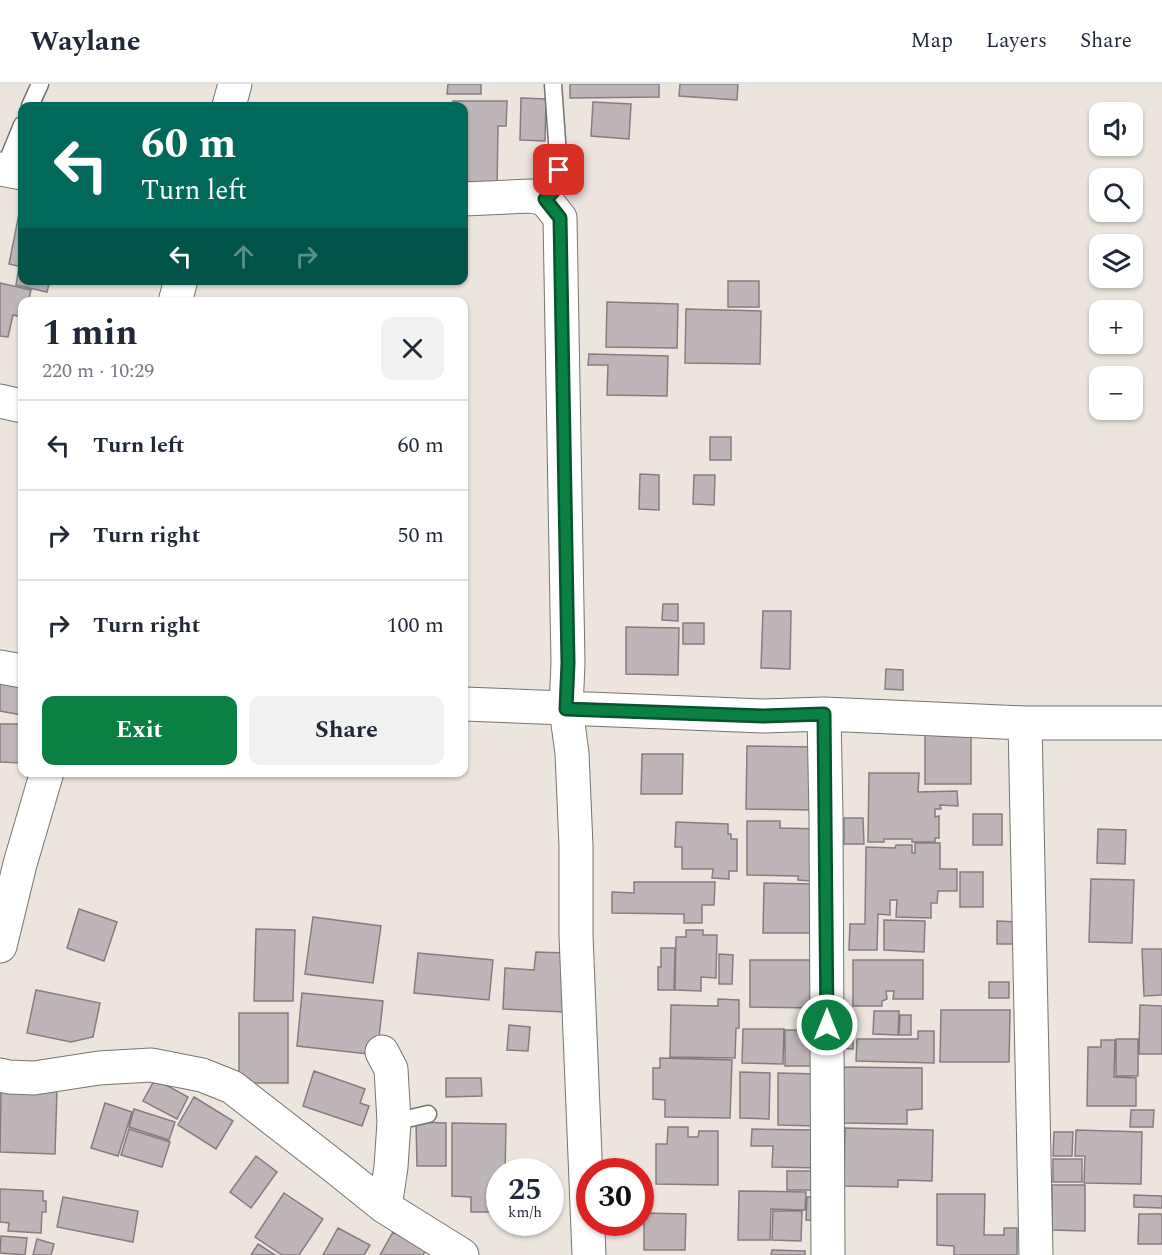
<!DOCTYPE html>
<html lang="en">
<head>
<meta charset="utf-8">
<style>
	:root { --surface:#fff; --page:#f2f2f3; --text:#1f2937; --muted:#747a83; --line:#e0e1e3; --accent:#0b8043 }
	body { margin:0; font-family:Spectral,serif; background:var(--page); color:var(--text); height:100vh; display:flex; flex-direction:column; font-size:22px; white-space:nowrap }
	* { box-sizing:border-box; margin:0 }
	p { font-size:20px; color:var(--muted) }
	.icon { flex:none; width:33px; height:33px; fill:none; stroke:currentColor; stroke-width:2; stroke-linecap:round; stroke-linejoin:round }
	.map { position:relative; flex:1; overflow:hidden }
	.drawer { position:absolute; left:18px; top:213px; width:450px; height:480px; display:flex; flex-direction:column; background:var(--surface); border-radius:12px; box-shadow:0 2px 4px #0004 }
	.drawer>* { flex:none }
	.guide { position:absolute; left:18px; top:18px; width:450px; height:183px; border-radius:12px; box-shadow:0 2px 4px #0004; background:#00695c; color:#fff; overflow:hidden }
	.buttons { position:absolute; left:1089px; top:18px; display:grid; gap:12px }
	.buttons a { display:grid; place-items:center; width:54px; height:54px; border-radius:12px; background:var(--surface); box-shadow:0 2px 4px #0004; font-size:30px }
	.speed { position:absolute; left:486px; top:1074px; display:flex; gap:12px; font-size:30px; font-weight:700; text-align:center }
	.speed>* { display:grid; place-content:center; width:78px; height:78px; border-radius:50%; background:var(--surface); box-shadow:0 2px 4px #0004; line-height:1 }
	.speed small { font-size:15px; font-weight:400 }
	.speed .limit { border:9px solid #d22; background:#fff; color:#111 }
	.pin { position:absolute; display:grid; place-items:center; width:51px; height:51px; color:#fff; margin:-26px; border-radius:12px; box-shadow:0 3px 9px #0006 }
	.me { position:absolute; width:66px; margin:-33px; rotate:0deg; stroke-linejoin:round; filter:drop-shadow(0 0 4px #0008) }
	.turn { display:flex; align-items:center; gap:21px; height:126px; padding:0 24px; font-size:27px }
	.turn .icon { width:78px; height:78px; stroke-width:2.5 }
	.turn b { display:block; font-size:42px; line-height:51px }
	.lanes { display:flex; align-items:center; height:57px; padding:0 24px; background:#0003; justify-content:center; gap:30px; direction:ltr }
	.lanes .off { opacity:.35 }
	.round { display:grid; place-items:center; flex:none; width:63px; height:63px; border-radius:12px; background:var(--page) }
	.summary { display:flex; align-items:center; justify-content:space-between; height:102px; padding:0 24px }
	h1 { font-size:36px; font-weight:700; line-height:45px }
	.primary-button { display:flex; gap:12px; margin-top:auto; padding:12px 24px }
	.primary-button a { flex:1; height:69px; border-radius:12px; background:var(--accent); color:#fff; font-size:24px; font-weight:700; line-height:69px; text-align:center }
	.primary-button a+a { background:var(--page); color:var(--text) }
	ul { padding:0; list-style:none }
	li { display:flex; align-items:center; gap:18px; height:90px; padding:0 24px; border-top:2px solid var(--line) }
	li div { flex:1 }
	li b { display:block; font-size:22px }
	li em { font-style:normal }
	header { display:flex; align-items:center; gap:36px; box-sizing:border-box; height:84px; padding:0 30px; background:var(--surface); border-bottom:2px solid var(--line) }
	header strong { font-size:28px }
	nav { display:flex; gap:33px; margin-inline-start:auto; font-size:21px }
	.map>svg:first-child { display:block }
	.building { fill:#beb5b8; stroke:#867d80; stroke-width:1.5 }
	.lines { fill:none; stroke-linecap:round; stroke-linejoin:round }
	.service-casing { stroke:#78736d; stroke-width:19 }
	.minor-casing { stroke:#78736d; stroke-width:35 }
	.service { stroke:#fff; stroke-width:16 }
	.minor { stroke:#fff; stroke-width:33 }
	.route-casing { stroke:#07532c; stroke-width:15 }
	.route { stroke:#0b8043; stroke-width:10 }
</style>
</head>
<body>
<header>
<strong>Waylane</strong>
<nav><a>Map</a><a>Layers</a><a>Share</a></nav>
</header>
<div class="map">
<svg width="1162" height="1171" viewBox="0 0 1162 1171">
	<rect width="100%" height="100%" fill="#ebe5de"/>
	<path class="building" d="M448,0h33v10h-34z
		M570,0h89v13l-89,1z
		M680,0h58l-1,16 -58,-4z
		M521,14l25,1 -1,42 -25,-1z
		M453,17h54l-1,25h-8l-1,63 -33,-1v-82h-11z
		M593,18l38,2 -2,35 -38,-3z
		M22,115v68l-13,-3z
		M19,183l3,1v12h28l-3,12 -31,-7z
		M728,197h31v26h-31z
		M0,199l31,7 -3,12h-6v15l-9,-2 -5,22 -8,-1z
		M607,218l71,2 -1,44 -71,-1z
		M686,225l75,2 -1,53 -75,-1z
		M589,270l79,2 -1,40 -60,-1 1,-30h-20z
		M710,353h21v23h-21z
		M640,390l19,1v35l-20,-1z
		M694,391h21l-1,30 -21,-1z
		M663,520h15v17l-16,-1z
		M763,527h28l-1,58 -29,-1z
		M683,539h21v21h-21z
		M626,543l53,1 -1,47 -52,-1z
		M886,585l17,1v20l-18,-1z
		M0,594l22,4v33l-22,-4z
		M0,640h22v39l-22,-1z
		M925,651l46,1v48h-46z
		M747,662l71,1 -1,63 -71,-1z
		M642,670h41l-1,40h-41z
		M869,689h50l-1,19 39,-1 1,15 -18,-1 1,4h-6v8l4,-1v22h-4v4h-23v-3h-28v3h-16z
		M973,730h29v31h-29z
		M844,734h19l1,26h-20z
		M747,737h33v7l42,1 -11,52 -13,-1v-4l-51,-1z
		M676,738l52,2v10h3v5h6v32h-8v8l-17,-1 1,-9h-31v-22h-7z
		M1098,745l28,1 -1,34 -28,-1z
		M915,759h25v26h17v22h-19l-1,12h-6v15l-35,-1 1,-17h-7v15l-12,-1 -1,36h-28l1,-26h15l1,-77 29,1 1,-3h16v8h3z
		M960,788h23v35h-23z
		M1091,795l43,1 -2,63 -43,-1z
		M634,798h81l-1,23h-12v18h-18v-9l-72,-1v-21l22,1z
		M764,799l51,1v49h-52z
		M79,825l38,13 -13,39 -37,-13z
		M313,833l68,9 -8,57 -68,-9z
		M884,836l41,1 -1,31 -40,-2z
		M997,837l22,1 -1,22h-21z
		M256,845l39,1 -2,71h-39z
		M686,846h17v5h14l-1,43 -15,-1v14l-26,-1 1,-53h10z
		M661,864h14l-1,42h-16v-23h3z
		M1142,865h20v46l-18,1z
		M536,868l31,1 -3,59 -61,-3 2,-41 29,2z
		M418,869l75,7 -4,40 -75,-7z
		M719,870l14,1 -1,29h-13z
		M750,876h67v48l-67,-1z
		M853,876h70v39h-30l1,-8h-8l1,8 -5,2v5h-29z
		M989,898h20v16h-20z
		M36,906l64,13 -7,34 -22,5 -44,-9z
		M302,909l81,8 -6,54 -80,-9z
		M718,915l21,1v28h-3l-1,30 -65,-1 1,-52 47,1z
		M1140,921l22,1v48h-23z
		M941,926h69l-1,52h-69z
		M874,927h25l-1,24 -25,-1z
		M239,929h49v70h-49z
		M900,931h11v20h-12z
		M509,941l21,2 -2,24 -21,-1z
		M743,945h41l-1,35 -41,-1z
		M785,946h26v36h-26z
		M831,946l22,1v18l-22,-1z
		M918,947h16v32l-78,-2 1,-22h61z
		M1116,955h22v37h-22z
		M1101,956h14l-1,37 22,1v28h-49l1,-59h13z
		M660,974l72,2 -2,58 -65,-1v-17l-12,-1v-31h7z
		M843,983l79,1v41l-15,1v14l-65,-1z
		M314,987l51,18 -5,14 9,3 -7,20 -59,-20z
		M740,988l30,1 -1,46 -29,-1z
		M778,989l40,1 1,52 -41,-1z
		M446,994h35l1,18 -36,1z
		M155,995l33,18 -11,22 -34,-18z
		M1,1004l56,1 -2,65 -55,-2z
		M194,1013l39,24 -17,28 -38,-24z
		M105,1019l27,9 -14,44 -27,-8z
		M134,1025l41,13 -6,18 -40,-13z
		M1131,1026h23l-1,17h-23z
		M416,1038l30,1v43h-29z
		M452,1039l54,1 -1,48h-5v40h-29v-15l-19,-1z
		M668,1043h20v10h10l1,-6h19v54l-62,-1v-40h11z
		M845,1044l88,2 -1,51 -34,-1v7l-54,-1z
		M129,1045l41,13 -8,25 -41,-12z
		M752,1045l60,1 6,38 -46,-1 1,-21h-22z
		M1076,1046l66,2 -1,52 -57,-1 1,-27h-10z
		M1054,1048h19l-1,24h-19z
		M256,1072l21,16 -26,36 -21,-16z
		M1053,1075h29v23h-29z
		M787,1087h28l1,19h-29z
		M1052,1101h33v46l-33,-1z
		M0,1105l43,2v10h3v11h-4l-1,21 -33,-2 1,-8 -9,-1z
		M739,1107l67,1 -1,18 -34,-1 -1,31h-32z
		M284,1109l39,26 -24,36h-17l-27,-18z
		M937,1110h48l-1,41h20v-7h13v27h-63v-9l-17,-1z
		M1134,1111l28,1v12l-28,-1z
		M63,1113l75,14 -5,31 -76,-15z
		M807,1113h14v24l-15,-1z
		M773,1127h29l-1,30 -29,-1z
		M644,1129l42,1 -1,36h-41z
		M1139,1130h23v30h-24z
		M338,1144l32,17 -6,10h-41z
		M393,1148l33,18 -3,5h-43z
		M1,1152l26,2 -2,17 -25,-2z
		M37,1155l17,5 -3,11h-18z
		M258,1160l17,11h-24z
		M772,1166l33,1v4h-34z"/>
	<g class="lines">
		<g class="service-casing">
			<path id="service" d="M30,22l10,-22
				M4,85l18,-44
				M545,115c12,-9 13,-14 14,-29l-6,-86
				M394,1038l34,-8"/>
		</g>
		<g class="minor-casing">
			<path id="minor" d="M229,22l6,-22
				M0,85l22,4
				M464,115l67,-3 14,3 15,19 8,445 -2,46 6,44 4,93v89l13,320
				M175,218l6,-22
				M0,317l22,5
				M0,583l22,4
				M464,620l299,12 61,-2 201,9h137
				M824,630l2,104 2,437
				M1025,639l11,532
				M0,862l20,-82 27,-92
				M382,968l9,17 3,53 -3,45 -6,40
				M0,991l9,2 25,1 65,-10 52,-3 51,10 30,12 103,80 50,40 77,48"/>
		</g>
		<use href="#service" class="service"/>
		<use href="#minor" class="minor"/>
	</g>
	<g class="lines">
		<g class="route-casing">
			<path id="route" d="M559,86c-1,15 -2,20 -14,29l15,19 8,445 -2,46 197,7 61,-2 3,311"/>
		</g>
		<use href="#route" class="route"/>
	</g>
</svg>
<div class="buttons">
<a><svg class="icon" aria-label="sound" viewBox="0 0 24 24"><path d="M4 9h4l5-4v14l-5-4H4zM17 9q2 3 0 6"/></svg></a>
<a><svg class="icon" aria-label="search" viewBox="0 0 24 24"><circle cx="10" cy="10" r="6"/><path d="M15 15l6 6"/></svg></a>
<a><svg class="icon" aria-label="layers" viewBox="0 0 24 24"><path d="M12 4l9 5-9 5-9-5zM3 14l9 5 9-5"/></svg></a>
<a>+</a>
<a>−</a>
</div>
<div class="speed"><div>25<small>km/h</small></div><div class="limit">30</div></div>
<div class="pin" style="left:559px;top:86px;background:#d93025"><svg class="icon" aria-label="arrive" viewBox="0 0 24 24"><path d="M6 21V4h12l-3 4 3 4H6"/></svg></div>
<svg class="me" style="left:827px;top:941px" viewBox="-20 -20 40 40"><circle r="17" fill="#0b8043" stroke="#fff" stroke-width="3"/><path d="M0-11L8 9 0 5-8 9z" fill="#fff"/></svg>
<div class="guide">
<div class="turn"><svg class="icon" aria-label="left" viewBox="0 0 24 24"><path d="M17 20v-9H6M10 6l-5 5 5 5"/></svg><div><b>60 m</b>Turn left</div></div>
<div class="lanes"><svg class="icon" aria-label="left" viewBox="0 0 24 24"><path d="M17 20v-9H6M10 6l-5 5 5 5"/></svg><svg class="icon off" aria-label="ahead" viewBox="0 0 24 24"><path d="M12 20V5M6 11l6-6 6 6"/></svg><svg class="icon off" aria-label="right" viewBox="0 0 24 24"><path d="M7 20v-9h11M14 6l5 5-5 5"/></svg></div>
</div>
<section class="drawer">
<div class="summary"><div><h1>1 min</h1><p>220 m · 10:29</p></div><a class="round"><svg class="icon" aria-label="close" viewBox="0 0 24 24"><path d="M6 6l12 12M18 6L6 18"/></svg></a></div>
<ul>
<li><svg class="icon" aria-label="left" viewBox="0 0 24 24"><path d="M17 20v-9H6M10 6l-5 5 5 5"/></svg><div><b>Turn left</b></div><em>60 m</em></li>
<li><svg class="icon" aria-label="right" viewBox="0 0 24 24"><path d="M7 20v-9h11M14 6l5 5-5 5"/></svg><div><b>Turn right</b></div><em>50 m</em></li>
<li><svg class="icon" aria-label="right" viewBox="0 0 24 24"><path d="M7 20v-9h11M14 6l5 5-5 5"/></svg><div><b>Turn right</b></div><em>100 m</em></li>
</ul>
<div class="primary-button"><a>Exit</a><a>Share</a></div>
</section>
</div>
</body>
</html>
